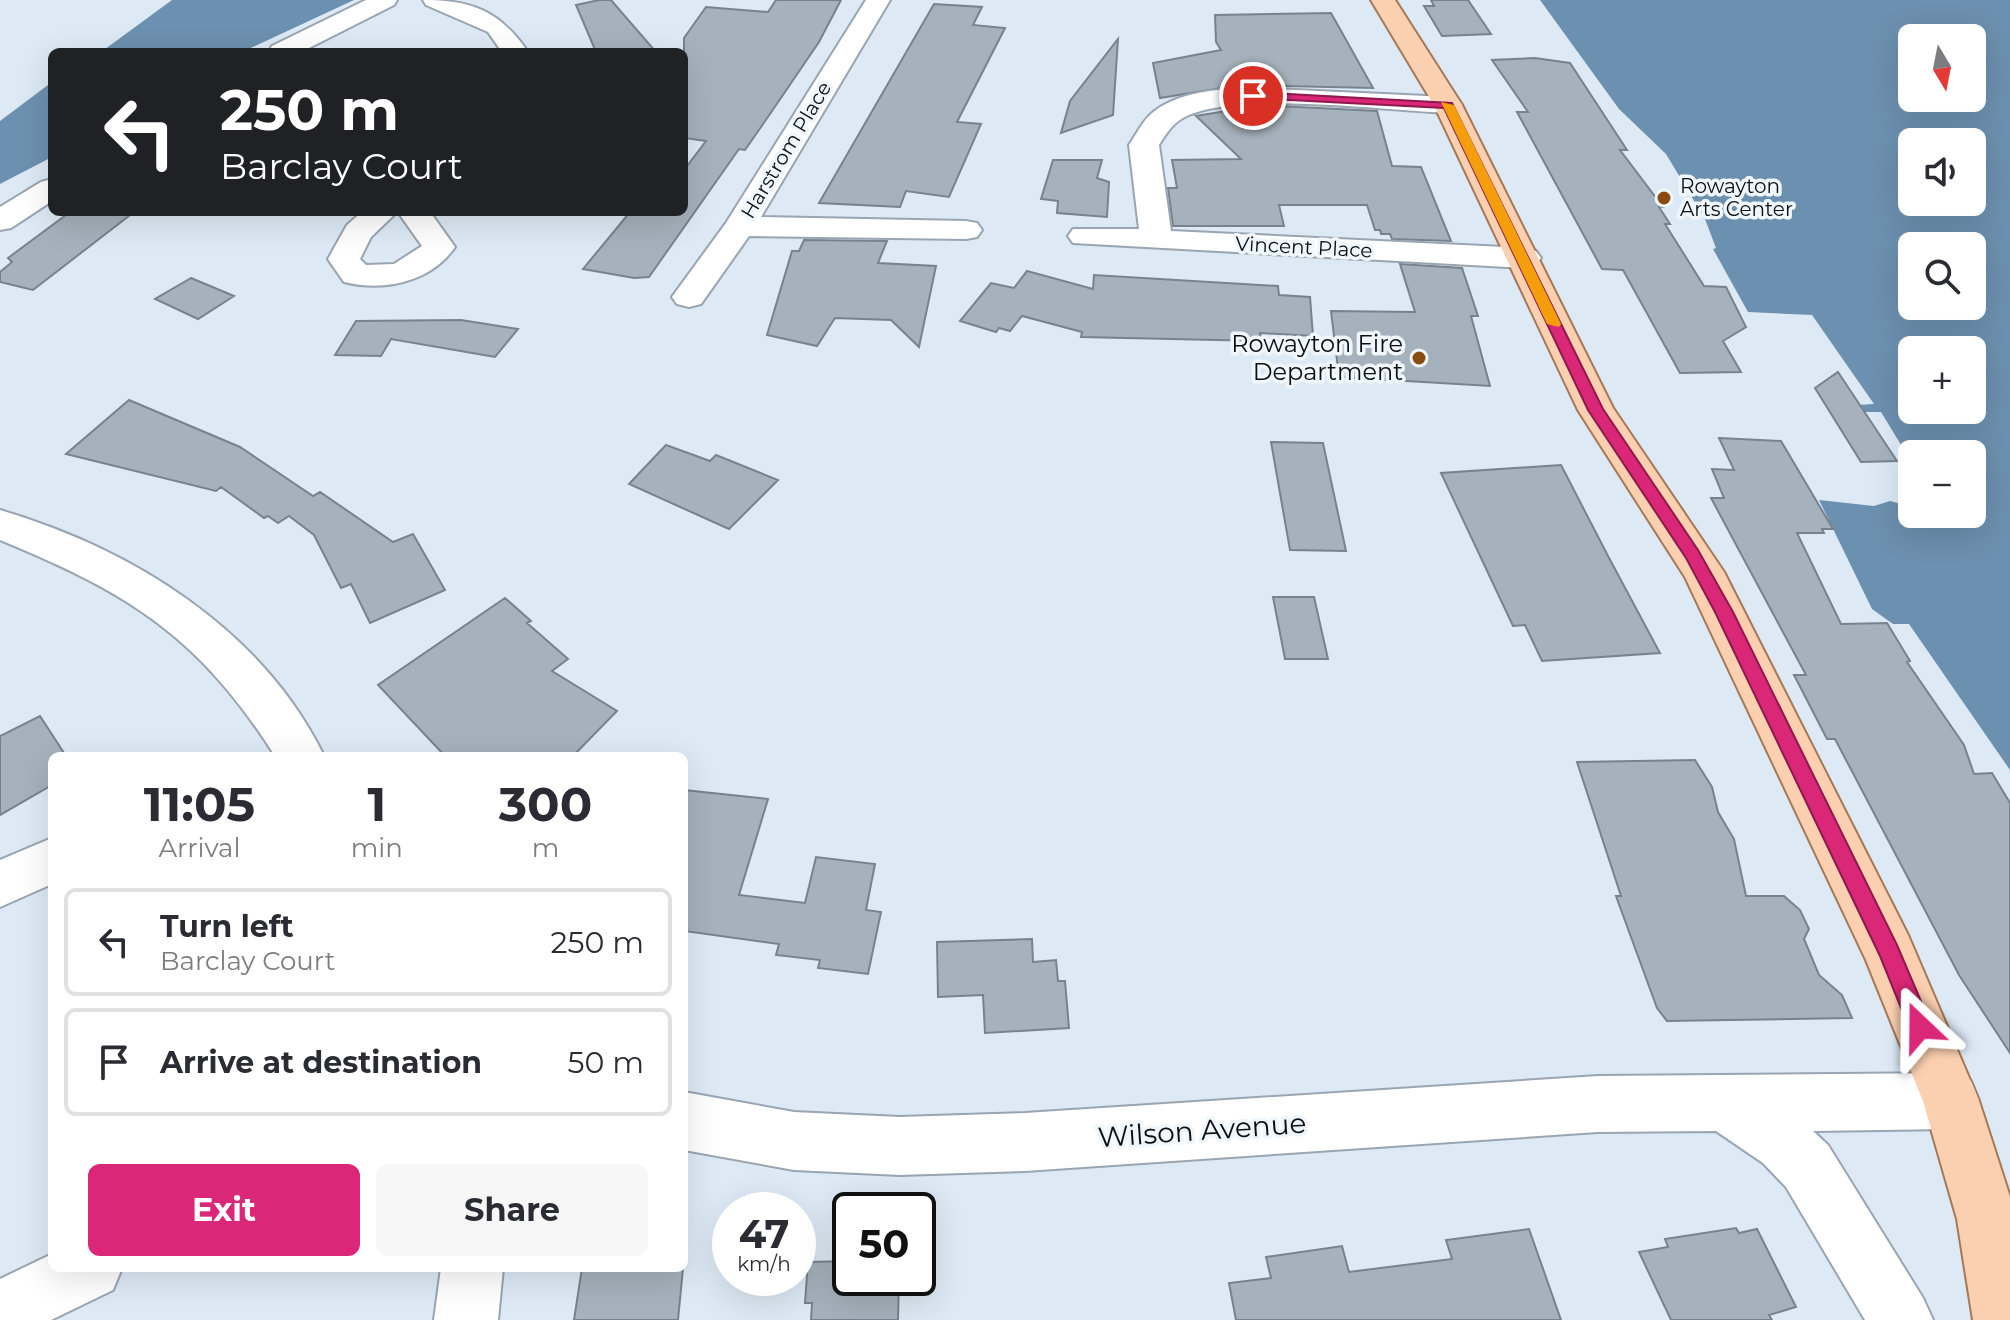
<!DOCTYPE html>
<html lang="en">
<head>
<meta charset="utf-8">
<style>
	:root { --surface:#fff; --page:#f7f7f7; --text:#2b2b33; --muted:#7c7c81; --line:#e1e1e2; --accent:#db2777 }
	body { margin:0; font-family:Montserrat,sans-serif; background:var(--page); color:var(--text); height:100vh; display:flex; flex-direction:column; font-size:30px; white-space:nowrap }
	* { box-sizing:border-box; margin:0 }
	p { font-size:26px; color:var(--muted) }
	.icon { flex:none; width:44px; height:44px; fill:none; stroke:currentColor; stroke-width:2; stroke-linecap:round; stroke-linejoin:round }
	.map { position:relative; flex:1; overflow:hidden }
	.side { position:absolute; left:48px; top:752px; width:640px; height:520px; display:flex; flex-direction:column; background:var(--surface); border-radius:12px; box-shadow:0 8px 32px #0002 }
	.side>* { flex:none }
	.guide { position:absolute; left:48px; top:48px; width:640px; height:168px; border-radius:12px; box-shadow:0 8px 32px #0002; background:#202124; color:#fff; overflow:hidden }
	.needle { width:52px; rotate:170deg }
	.tools { position:absolute; left:1898px; top:24px; display:grid; gap:16px }
	.tools a { display:grid; place-items:center; width:88px; height:88px; border-radius:12px; background:var(--surface); box-shadow:0 8px 32px #0002; font-size:40px }
	.speed { position:absolute; left:712px; top:1192px; display:flex; gap:16px; font-size:40px; font-weight:700; text-align:center }
	.speed>* { display:grid; place-content:center; width:104px; height:104px; border-radius:50%; background:var(--surface); box-shadow:0 8px 32px #0002; line-height:1 }
	.speed small { font-size:20px; font-weight:400 }
	.speed .limit { border:4px solid #111; border-radius:12px; background:#fff; color:#111 }
	.pin { position:absolute; display:grid; place-items:center; width:68px; height:68px; color:#fff; margin:-34px; border:4px solid #fff; border-radius:50%; box-shadow:0 2px 8px #0007 }
	.me { position:absolute; width:88px; margin:-44px; rotate:337deg; stroke-linejoin:round; filter:drop-shadow(0 0 6px #0008) }
	.turn { display:flex; align-items:center; gap:28px; height:168px; padding:0 40px; font-size:36px }
	.turn .icon { width:104px; height:104px; stroke-width:2.5 }
	.turn b { display:block; font-size:56px; line-height:68px }
	.eta { display:flex; justify-content:space-evenly; align-items:center; height:136px; text-align:center }
	.eta b { font-size:48px; font-weight:700; line-height:56px }
	.button { display:flex; gap:16px; margin-top:auto; padding:16px 40px }
	.button a { flex:1; height:92px; border-radius:12px; background:var(--accent); color:#fff; font-size:32px; font-weight:700; line-height:92px; text-align:center }
	.button a+a { background:var(--page); color:var(--text) }
	ul { padding:0; list-style:none }
	li { display:flex; align-items:center; gap:24px; height:108px; margin:0 16px 12px; padding:0 24px; border:4px solid var(--line); border-radius:12px }
	li div { flex:1 }
	li b { display:block; font-size:30px }
	li em { font-style:normal }
	.map>svg:first-child { display:block }
	.water { fill:#6c90af; fill-rule:evenodd }
	.building { fill:#a5b1bc; stroke:#77828c; stroke-width:2 }
	.lines { fill:none; stroke-linecap:round; stroke-linejoin:round }
	.minor-casing { stroke:#99a5b0; stroke-width:4 }
	.major-casing { stroke:#a57857; stroke-width:4 }
	.minor { fill:#fff; fill-rule:evenodd }
	.major { fill:#fbd0b0; fill-rule:evenodd }
	.route { fill:#db2777; stroke:#8e194d; stroke-width:2 }
	.slow { fill:#f59e0b }
	.poi-dot { fill:#8a4b11; stroke:#eff7fd; stroke-width:3 }
	.labels { text-anchor:middle; stroke-width:7; stroke-linejoin:round; paint-order:stroke }
	.far-street-label { font-size:20px; fill:#0b0f13; stroke:#eff7fd }
	.far-poi-label { font-size:20px; fill:#0b0f13; stroke:#eff7fd; text-anchor:start }
	.poi-label { font-size:24px; fill:#0b0f13; stroke:#eff7fd; text-anchor:end }
	.near-street-label { font-size:28px; fill:#0b0f13; stroke:#eff7fd }
</style>
</head>
<body>
<div class="map">
<svg width="2010" height="1320" viewBox="0 0 2010 1320">
	<rect width="100%" height="100%" fill="#ddeaf5"/>
	<path class="water" d="M172,0h182l-112,52h-141z
		M1540,0h470v770l-101,-146h-16l-21,-15 -53,-109 55,6 16,-5 22,6v7h60v-60h-60v9l-31,-51h-18l-6,-7 17,-1 -62,-89 -64,-3 -35,-63 3,-1 -11,-29 -39,-65 -47,-45zM1912,38h60v60h-60zM1912,142h60v60h-60zM1912,246h60v60h-60zM1912,350h60v60h-60z
		M52,82v75l-52,27v-63z"/>
	<path class="building" d="M599,0h12l45,52h-60l-20,-47z
		M776,0h65l-22,42 -49,72 -25,36 -6,-1 -90,128 -15,1 -51,-9 47,-57h54v-42l22,-29 -22,-3v-100l22,-31 62,5z
		M1431,0h37l23,34 -49,2 -18,-30h10z
		M934,4l48,3 -9,18 32,3 -48,94 24,2 -32,73 -43,-6 -6,16 -81,-4z
		M1331,13l42,75 -133,-3 -80,13 -7,-35 68,-13 -5,-8 -1,-27z
		M1118,39l-5,76 -52,18 9,-32z
		M1535,58l35,5 57,87h-7l43,57h-4l11,17h-5l39,62 22,1 20,40 -23,14 18,31 -61,1 -57,-103 -21,-1 -85,-157h11l-36,-52z
		M1278,106l99,5 15,55 29,1 30,74 -59,-2 -2,-5h-9l-1,-4h-5l-8,-25h-88l5,21h-111l-5,-38h9l-5,-28 69,-1 -45,-43 48,-8z
		M1053,160h49l-5,18 12,4 -2,35 -50,-4 1,-12 -17,-2z
		M70,212h64l-101,78 -33,-8v-10l12,-10 -4,-4z
		M804,240l83,1 -9,22 58,3 -17,81 -28,-27 -56,-2 -18,28 -50,-11 25,-84h7z
		M1400,264l62,4 16,48h-7l19,70 -151,-9 -8,-66 84,1z
		M1027,271l66,18 1,-14 184,11 1,9 31,2 3,39 -53,-3 1,8 -180,-4 1,-5 -60,-16 -12,15 -11,-3 -3,4 -36,-11 31,-38 23,5z
		M191,278l43,18 -36,23 -43,-20z
		M461,320l57,9 -23,28 -104,-18 -10,17 -46,-1 21,-34z
		M1838,372l59,89 -36,1 -46,-74z
		M129,400l111,47 73,49 7,-4 73,50 20,-8 32,56 -75,33 -19,-39 -10,4 -27,-53 -25,-19 -11,7 -10,-7 -4,2 -43,-31 -5,4 -150,-37z
		M1719,438l62,3 52,88h-11l2,4h-27l44,91 46,-1 23,38 -3,1 57,83 10,29 18,-1 18,30v250l-51,-78 -124,-236h-8l-33,-64h12l-95,-177h13l-12,-29 22,1z
		M1271,442l52,1 23,108 -56,-1z
		M666,445l44,16 6,-6 62,25 -49,49 -100,-45z
		M1561,465l47,91 52,97 -118,8 -17,-36 -12,1 -72,-153z
		M1273,597h41l14,62h-43z
		M505,598l26,23 -4,2 41,36 -16,12 65,40 -44,45h-128l-67,-71z
		M40,716l26,40h-14v29l-52,30v-79z
		M1695,760l17,27 6,25 16,27 12,57h38l16,14 9,19 -5,10 15,36 23,20 10,23 -185,3 -10,-13 -41,-112h5l-44,-134z
		M684,790l84,9 -29,96 66,8 11,-46 59,7 -9,46 15,2 -13,62 -50,-6 2,-8 -44,-5 3,-11 -95,-13z
		M1032,939l1,23 23,-2 2,21h7l4,47 -84,5 -2,-38 -45,2 -1,-55z
		M1736,1228l3,5 18,-4 39,78 -27,8 3,5h-101l-32,-68 29,-5 -3,-8z
		M1529,1229l32,91h-325l-7,-37 42,-5 -5,-21 76,-11 7,26 103,-13 -6,-19z
		M850,1261v17h49l-1,42h-87l1,-17h-7l3,-41z
		M582,1268h101l-5,52h-104z"/>
	<g class="lines">
		<g class="minor-casing">
			<path id="minor" d="M366,0h31l-3,5 -93,47h-33l4,-6z
				M423,0c49,0 77,11 105,52h-26l-14,-20 -62,-27z
				M866,0h24l-129,217 205,4 11,2 5,7 -5,7 -11,2 -217,-3 -48,68 -12,3 -12,-3 -5,-7 54,-74z
				M1253,88l195,9 10,2 4,6 -4,6 -10,2c-65,-3 -204,-21 -259,2 -15,6 -22,17 -30,30l12,86 354,17 11,3 5,7 -5,7 -11,3 -452,-25 -5,-7 5,-7h66l-10,-84c7,-10 13,-23 22,-31 26,-23 69,-25 102,-26z
				M52,179v22l-41,27 -11,2v-23l41,-25z
				M362,212h35l-26,25 -11,22 6,6 28,-1 28,-18 -24,-34h32l25,35c-24,35 -71,45 -111,35l-16,-23 19,-34z
				M0,510c132,39 262,119 324,246h-49c-76,-120 -146,-163 -275,-216z
				M52,838v46l-52,23v-47z
				M1951,1073l20,8 8,20 -8,20 -20,8 -138,2 15,14 95,153 10,22h-68l-79,-133 -23,-24 -47,-32 -118,1 -573,39 -125,4 -106,-5 -110,-20v-58l110,20 106,5 125,-4 573,-37z
				M52,1254v14h70l-9,22 -62,30h-51v-41z
				M441,1268h62l-5,52h-64z"/>
		</g>
		<g class="major-casing">
			<path id="major" d="M1371,0h24l67,105 151,303 111,164 184,363 71,166 31,96v123h-37l-16,-101 -34,-118 -57,-141 -181,-383 -107,-167 -144,-305z"/>
		</g>
		<use href="#minor" class="minor"/>
		<use href="#major" class="major"/>
	</g>
	<path class="route" d="M1253,92l199,11 151,306 95,141 35,62 164,333 35,82 -4,8 -8,3 -8,-3 -32,-79 -165,-344 -29,-54 -98,-148 -144,-302 -195,-10z"/>
	<path class="slow" d="M1441,102l13,3 107,219 -2,3 -12,-3z"/>
	<g class="poi-dot">
		<circle cx="1664" cy="198" r="8"/>
		<circle cx="1419" cy="358" r="8"/>
	</g>
	<g class="labels">
		<g class="far-street-label">
			<text transform="translate(786 150) rotate(-59)" y="7">Harstrom Place</text>
			<text transform="translate(1304 247) rotate(3)" y="7">Vincent Place</text>
		</g>
		<g class="far-poi-label">
			<text x="1680" y="193">Rowayton<tspan x="1680" dy="23">Arts Center</tspan></text>
		</g>
		<g class="poi-label">
			<text x="1403" y="352">Rowayton Fire<tspan x="1403" dy="28">Department</tspan></text>
		</g>
		<g class="near-street-label">
			<text transform="translate(1202 1130) rotate(-4)" y="10">Wilson Avenue</text>
		</g>
	</g>
</svg>
<div class="tools">
<a><svg class="needle" viewBox="-14 -14 28 28"><path d="M0-13l5 13h-10z" fill="#e53935"/><path d="M0 13l5-13h-10z" fill="#7c7c81"/></svg></a>
<a><svg class="icon" aria-label="sound" viewBox="0 0 24 24"><path d="M4 9h4l5-4v14l-5-4H4zM17 9q2 3 0 6"/></svg></a>
<a><svg class="icon" aria-label="search" viewBox="0 0 24 24"><circle cx="10" cy="10" r="6"/><path d="M15 15l6 6"/></svg></a>
<a>+</a>
<a>−</a>
</div>
<div class="speed"><div>47<small>km/h</small></div><div class="limit">50</div></div>
<div class="pin" style="left:1253px;top:96px;background:#d93025"><svg class="icon" aria-label="arrive" viewBox="0 0 24 24"><path d="M6 21V4h12l-3 4 3 4H6"/></svg></div>
<svg class="me" style="left:1920px;top:1027px" viewBox="-20 -20 40 40"><path d="M0-17L14 15 0 8-14 15z" fill="#db2777" stroke="#fff" stroke-width="4"/></svg>
<div class="guide">
<div class="turn"><svg class="icon" aria-label="left" viewBox="0 0 24 24"><path d="M17 20v-9H6M10 6l-5 5 5 5"/></svg><div><b>250 m</b>Barclay Court</div></div>
</div>
<section class="side">
<div class="eta">
<div><b>11:05</b><p>Arrival</p></div>
<div><b>1</b><p>min</p></div>
<div><b>300</b><p>m</p></div>
</div>
<ul>
<li><svg class="icon" aria-label="left" viewBox="0 0 24 24"><path d="M17 20v-9H6M10 6l-5 5 5 5"/></svg><div><b>Turn left</b><p>Barclay Court</p></div><em>250 m</em></li>
<li><svg class="icon" aria-label="arrive" viewBox="0 0 24 24"><path d="M6 21V4h12l-3 4 3 4H6"/></svg><div><b>Arrive at destination</b></div><em>50 m</em></li>
</ul>
<div class="button"><a>Exit</a><a>Share</a></div>
</section>
</div>
</body>
</html>
